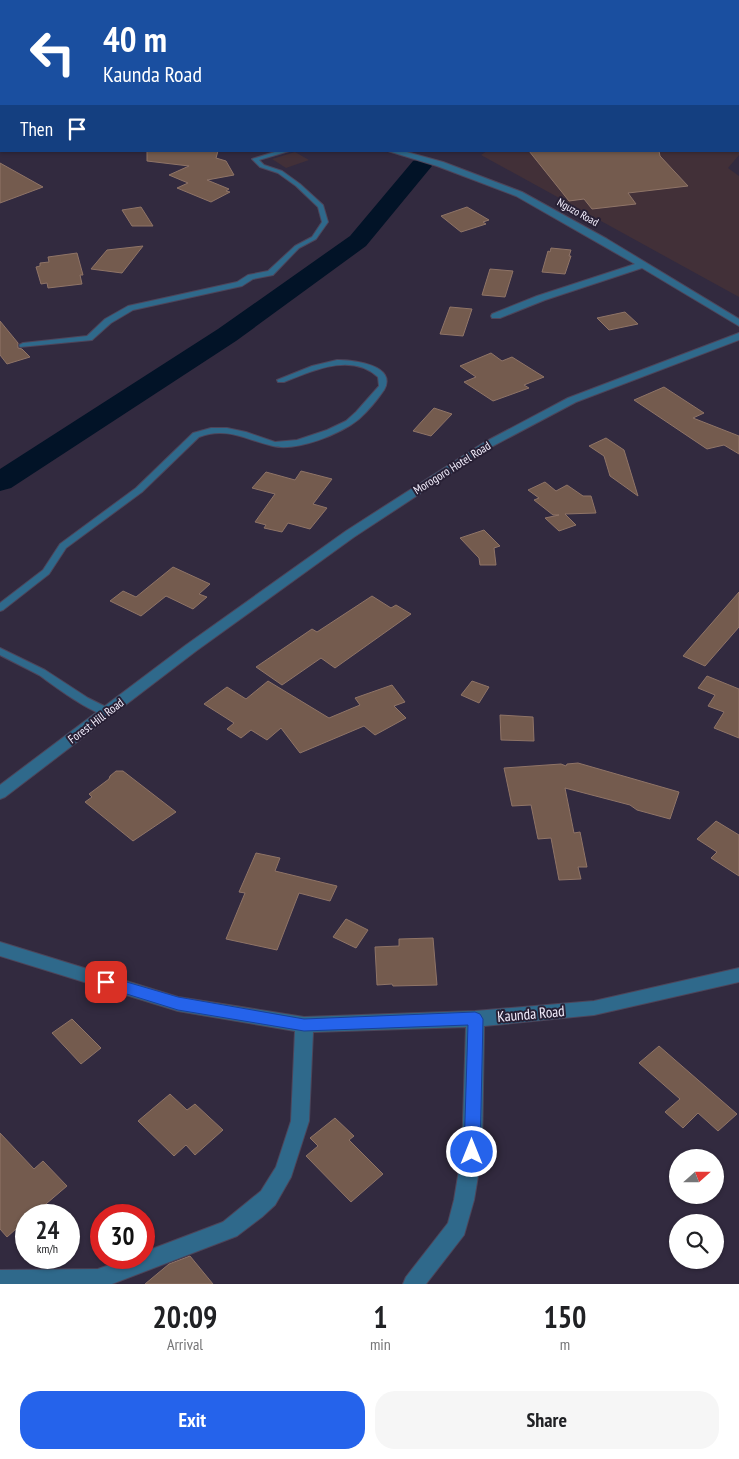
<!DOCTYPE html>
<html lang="en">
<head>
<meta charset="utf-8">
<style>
	:root { --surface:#fff; --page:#f6f6f6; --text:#202124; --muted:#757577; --accent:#2563eb }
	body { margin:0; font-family:"PT Sans Narrow",sans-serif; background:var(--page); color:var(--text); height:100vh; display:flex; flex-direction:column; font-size:19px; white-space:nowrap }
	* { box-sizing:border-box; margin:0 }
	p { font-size:16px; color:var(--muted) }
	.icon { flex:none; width:28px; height:28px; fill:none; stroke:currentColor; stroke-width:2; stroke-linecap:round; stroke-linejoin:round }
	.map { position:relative; height:1284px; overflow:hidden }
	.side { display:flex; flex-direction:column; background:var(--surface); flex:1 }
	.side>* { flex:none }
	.hud { position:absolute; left:0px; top:0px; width:740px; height:152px; box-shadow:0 1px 4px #0004; background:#1a4fa0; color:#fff; overflow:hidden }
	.needle { width:32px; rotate:69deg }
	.controls { position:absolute; left:669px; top:1149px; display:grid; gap:10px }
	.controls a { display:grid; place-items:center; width:55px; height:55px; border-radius:50%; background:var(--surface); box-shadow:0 1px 4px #0004; font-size:25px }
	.speed { position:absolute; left:15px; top:1204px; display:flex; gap:10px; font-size:25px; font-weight:700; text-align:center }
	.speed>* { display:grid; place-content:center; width:65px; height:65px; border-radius:50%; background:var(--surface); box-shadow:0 1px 4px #0004; line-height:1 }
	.speed small { font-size:12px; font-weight:400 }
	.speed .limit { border:8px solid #d22; background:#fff; color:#111 }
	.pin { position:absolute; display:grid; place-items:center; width:42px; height:42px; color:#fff; margin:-21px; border-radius:10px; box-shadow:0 2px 8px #0006 }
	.me { position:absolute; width:55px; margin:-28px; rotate:0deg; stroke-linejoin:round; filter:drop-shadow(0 0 4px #0008) }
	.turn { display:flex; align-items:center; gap:18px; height:105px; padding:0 20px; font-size:22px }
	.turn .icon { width:65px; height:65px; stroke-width:2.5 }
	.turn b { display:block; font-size:35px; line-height:42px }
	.then { display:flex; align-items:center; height:48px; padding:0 20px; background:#0003; gap:10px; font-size:19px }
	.eta { display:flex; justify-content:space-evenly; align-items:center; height:85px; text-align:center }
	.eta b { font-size:30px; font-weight:700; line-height:35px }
	.button { display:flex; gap:10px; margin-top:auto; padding:10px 20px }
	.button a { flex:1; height:58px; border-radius:20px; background:var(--accent); color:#fff; font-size:20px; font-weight:700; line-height:58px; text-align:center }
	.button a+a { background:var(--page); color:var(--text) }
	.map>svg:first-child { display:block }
	.education { fill:#423038 }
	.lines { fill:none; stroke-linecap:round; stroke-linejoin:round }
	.river { fill:#021327; fill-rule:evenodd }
	.building { fill:#745b4e; stroke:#8f7467 }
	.service-casing { stroke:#4d455a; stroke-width:2 }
	.minor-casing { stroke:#4d455a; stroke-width:2 }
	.tertiary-casing { stroke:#4d455a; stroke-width:2 }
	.service { fill:#2f698b; fill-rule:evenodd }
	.minor { fill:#2f698b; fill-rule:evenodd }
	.tertiary { fill:#2f698b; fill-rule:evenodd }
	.route { fill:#2563eb; stroke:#184099 }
	.labels { text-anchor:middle; stroke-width:4; stroke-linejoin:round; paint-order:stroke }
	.far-street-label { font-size:11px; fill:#f3eefd; stroke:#282035 }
	.street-label { font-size:12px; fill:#f3eefd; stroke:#282035 }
	.near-street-label { font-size:15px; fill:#f3eefd; stroke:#282035 }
</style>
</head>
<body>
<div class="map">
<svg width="739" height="1284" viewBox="0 0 739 1284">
	<rect width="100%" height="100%" fill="#322a3f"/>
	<path class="education" d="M739,75v80l-11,13 11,8v121l-258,-142 6,-4h252z
		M295,152l14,8 -23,8 -14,-9z"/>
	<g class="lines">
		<path class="river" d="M421,159l8,2 3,5 -66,80 -130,95 -225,147 -11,3v-22l218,-140 132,-93 63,-75z"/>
	</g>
	<path class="building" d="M147,151h71l-2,7 10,3 8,14 -27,5 22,9 -3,2 4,1 -19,10 -34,-14 11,-5 -19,-8 20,-9 -42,-5z
		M529,151h130l1,5 28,30 -60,7 8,11 -44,5 -8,-10 -15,2z
		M0,163l43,24 -43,16z
		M141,207l12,19h-21l-10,-16z
		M467,207l22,13 -6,2 3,2 -25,8 -20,-16z
		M143,246l-21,27 -31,-4 16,-19z
		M551,248l20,2 -2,6h2l-6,18 -23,-2 6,-21 2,1z
		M77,253l6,22h-3l2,9 -34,4 -1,-5 -6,1 -5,-17 4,-1v-3l9,-1 -1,-5z
		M490,269l23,2 -8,26 -23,-2z
		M450,307l22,2 -9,27 -23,-2z
		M625,312l13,12 -29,6 -12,-12z
		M0,321l18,22v5l4,1 8,8 -23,7 -7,-9z
		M491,353l11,8 10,-4 32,20 -20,8 5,3 -36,13 -29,-19 12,-5 -16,-11z
		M664,387l40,26 -11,5 46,18v18l-15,-9 -17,4 -73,-49z
		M434,408l18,6 -21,22 -18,-5z
		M606,438l18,12 14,46 -28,-20 -6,-20 -15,-10z
		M301,471l31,8 -19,25 14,4 -17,21 -22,-6 -6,9 -18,-4 2,-3 -11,-3 20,-28 -23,-6 14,-16 29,8z
		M545,482l11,9 11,-6 16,11h8l5,17 -31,1 11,11 -17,6 -14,-13 14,-3h-6l-19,-15 5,-2 -11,-8z
		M484,530l16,16 -6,2 2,17h-16l-1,-7 -19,-20z
		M173,567l37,17 -11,10 8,3 -14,12 -27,-13 -25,20 -31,-15 13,-10 13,6z
		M739,592v35l-34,39 -22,-10z
		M372,596l19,12 5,-3 15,9 -76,54 -14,-10 -39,27 -26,-18 56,-38 5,3z
		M707,676l32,13v49l-25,-10 10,-16 -16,-6 7,-11 -17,-7z
		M268,681l61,37 31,-13 -5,-7 37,-13 13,17 -11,4 12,12 -31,17 -11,-9 -64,27 -19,-25 -14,12 -16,-10 -10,8 -14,-9 7,-6 -30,-19 23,-17 19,12z
		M472,681l17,6 -10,16 -18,-8z
		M500,715l33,2 1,24 -33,-1z
		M578,763l101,29 -9,27 -33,-9 -7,-5 -65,-17 9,45 6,-1 7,35h-9l3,12 -22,1 -8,-42 -13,1 -7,-34 -19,1 -8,-38 57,-4 5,2 1,-2z
		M116,771h7l53,41 -43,29 -48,-39 7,-5 -3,-3 20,-15 1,-3z
		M716,821l23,14v41l-28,-18 6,-6 -20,-13z
		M256,853l24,5 -5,13 62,15 -7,15 -31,-8 -22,57 -51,-11 19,-46 -6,-1z
		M346,919l22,11 -12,18 -23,-11z
		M433,938l4,47 -44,1 -1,-2 -15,1 -2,-38 24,-1v-7z
		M72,1019l29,29 -20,16 -29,-31z
		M659,1046l78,68 -19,17 -20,-18 -15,15 -18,-16 15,-13 -41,-36z
		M170,1094l17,16 8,-6 28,26 -28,25 -9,-10 -12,11 -36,-35z
		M335,1118l19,18 -5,4 34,34 -32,28 -45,-46 12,-10 -8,-8z
		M0,1133l34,36 9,-8 24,25 -34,29h-7v5l-19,17 -7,-8z
		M190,1256l23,28h-68l24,-20z"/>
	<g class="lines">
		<g class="service-casing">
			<path id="service" d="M211,0h6l1,1h-6z
				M278,151h11l-30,9 5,5 18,6 18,13 23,21 5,17 -12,17 -17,9 -26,27 -20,4 -11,7 -109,24 -22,13 -19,17 -72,7 -1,-2 4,-2 64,-7 18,-17 23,-13 109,-24 11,-7 20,-4 27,-25 17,-9 10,-15 -4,-15 -22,-21 -18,-13 -18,-6 -8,-8z
				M337,360c16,0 61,5 47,30 -6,9 -17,22 -25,29 -18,15 -63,33 -86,27 -26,-6 -47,-20 -74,-9l-57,55 -76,56 -17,26 -46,36 -3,1v-8l43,-33 17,-26 76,-56 57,-55 18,-5h16l19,4 29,10 22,-2 30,-10 19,-9 10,-9 23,-26 -1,-9c-27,-25 -66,-6 -94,5h-6l-1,-2 35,-14z
				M0,648l45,22 43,28 22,11 1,3 -1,3c-14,3 -58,-31 -71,-40 -13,-7 -26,-13 -39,-20z"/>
		</g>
		<g class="minor-casing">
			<path id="minor" d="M0,119l1,1v5h-1z
				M388,151h15l40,11 79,30 85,47 132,80v7l-97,-58 -97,32 -45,18h-8l-1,-2 1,-2 45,-18 98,-32 -119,-68 -79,-30z
				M0,942l178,55 126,20 171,-6 119,-10 145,-33v14l-145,33 -110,11 -2,126 -8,48 -10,35 -38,49h-23l3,-7 42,-54 6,-23 8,-48 4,-125 -153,5 -4,89 -18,56 -16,28 -13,12 -25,19 -125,48h-112v-14l98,-1 32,-11h14v-6l79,-30 38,-31 15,-24 15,-46 4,-90 -117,-20 -178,-55z"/>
		</g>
		<g class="tertiary-casing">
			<path id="tertiary" d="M739,333v7l-163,62 -85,45 -137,90 -158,114 -191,146 -5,2v-14l186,-140 160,-114 137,-88 85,-45z"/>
		</g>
		<use href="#service" class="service"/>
		<use href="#minor" class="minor"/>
		<use href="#tertiary" class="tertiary"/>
	</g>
	<path class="route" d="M106,976l72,21 126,22 171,-7 5,2 3,5 -3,133 -3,6 -5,2 -6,-2 -2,-6 4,-127 -164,6 -126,-21 -77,-24 -2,-4 2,-4z"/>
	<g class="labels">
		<g class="far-street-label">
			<text transform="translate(578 212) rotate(29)" y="4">Nguzo Road</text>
		</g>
		<g class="street-label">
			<text transform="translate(452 468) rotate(-32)" y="4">Morogoro Hotel Road</text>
			<text transform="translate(96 721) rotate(-37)" y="4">Forest Hill Road</text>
		</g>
		<g class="near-street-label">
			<text transform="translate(531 1014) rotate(-5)" y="5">Kaunda Road</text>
		</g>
	</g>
</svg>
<div class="controls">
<a><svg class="needle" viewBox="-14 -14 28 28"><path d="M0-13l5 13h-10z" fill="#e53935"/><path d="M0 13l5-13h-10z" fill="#757577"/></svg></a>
<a><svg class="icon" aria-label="search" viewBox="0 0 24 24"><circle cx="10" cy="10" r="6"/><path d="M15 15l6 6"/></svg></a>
</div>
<div class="speed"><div>24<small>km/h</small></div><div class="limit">30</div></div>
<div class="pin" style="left:106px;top:982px;background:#d93025"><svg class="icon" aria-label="arrive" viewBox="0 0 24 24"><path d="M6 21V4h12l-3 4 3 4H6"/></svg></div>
<svg class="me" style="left:472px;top:1152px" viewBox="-20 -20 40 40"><circle r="17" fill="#2563eb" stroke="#fff" stroke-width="3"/><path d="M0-11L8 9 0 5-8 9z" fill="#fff"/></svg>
<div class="hud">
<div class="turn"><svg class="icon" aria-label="left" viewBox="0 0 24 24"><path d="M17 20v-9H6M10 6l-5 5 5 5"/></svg><div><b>40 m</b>Kaunda Road</div></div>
<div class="then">Then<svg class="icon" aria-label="arrive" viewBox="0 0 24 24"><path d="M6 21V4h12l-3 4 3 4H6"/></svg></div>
</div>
</div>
<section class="side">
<div class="eta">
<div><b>20:09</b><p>Arrival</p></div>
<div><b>1</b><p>min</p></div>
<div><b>150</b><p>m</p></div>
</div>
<div class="button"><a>Exit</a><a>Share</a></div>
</section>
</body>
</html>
